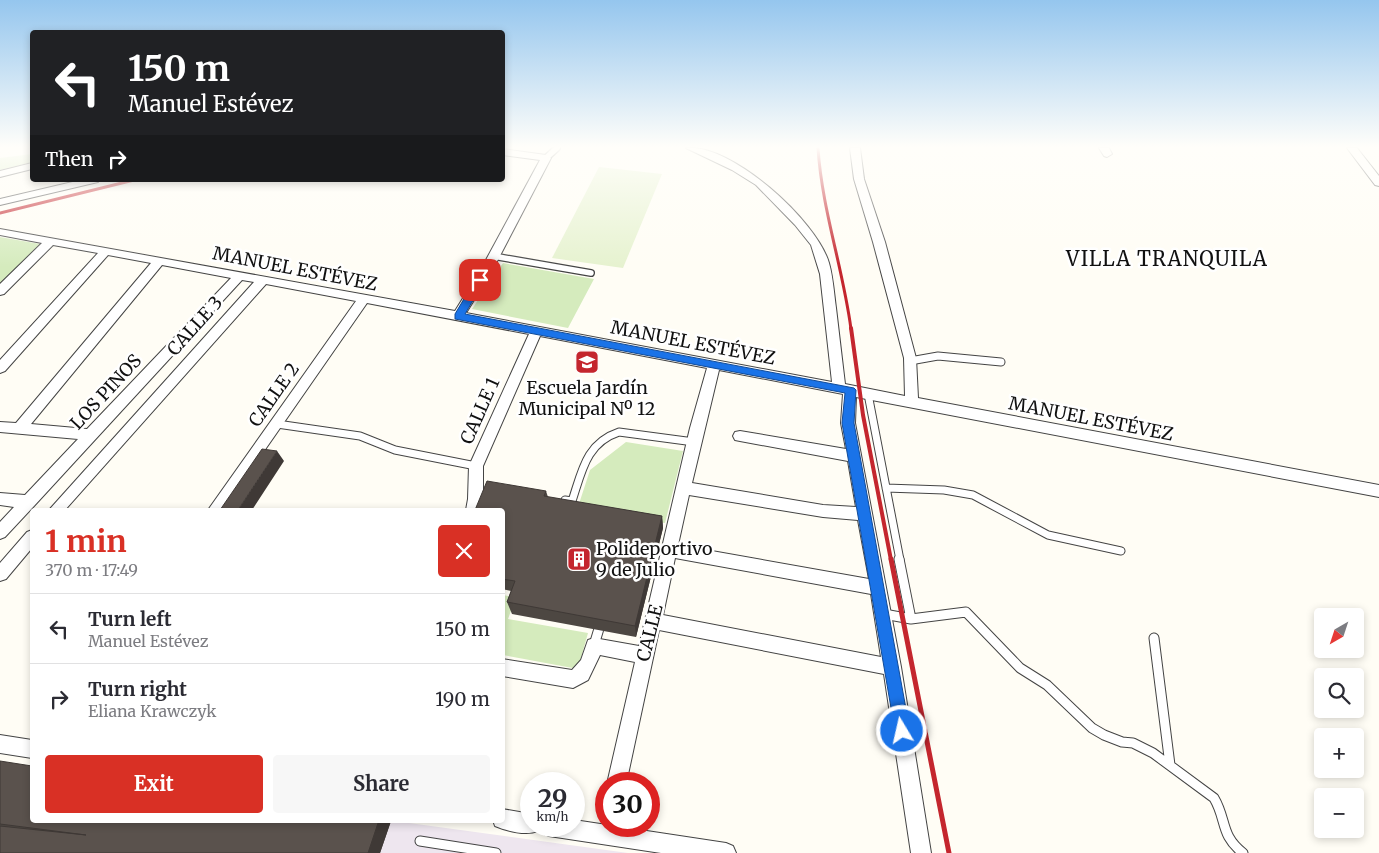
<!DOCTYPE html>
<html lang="en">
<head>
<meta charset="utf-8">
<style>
	:root { --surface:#fff; --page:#f7f7f7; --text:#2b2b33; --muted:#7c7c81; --line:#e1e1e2; --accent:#d93025 }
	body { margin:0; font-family:Merriweather,serif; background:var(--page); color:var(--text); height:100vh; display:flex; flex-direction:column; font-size:19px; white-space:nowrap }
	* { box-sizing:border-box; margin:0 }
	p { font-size:16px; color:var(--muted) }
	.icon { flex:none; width:28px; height:28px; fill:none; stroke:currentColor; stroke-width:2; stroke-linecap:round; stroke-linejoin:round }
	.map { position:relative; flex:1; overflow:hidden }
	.panel { position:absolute; left:30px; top:508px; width:475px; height:315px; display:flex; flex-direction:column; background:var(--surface); border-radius:5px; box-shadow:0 2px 8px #0003 }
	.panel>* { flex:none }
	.hud { position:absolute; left:30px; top:30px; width:475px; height:152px; border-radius:5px; box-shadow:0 2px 8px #0003; background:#202124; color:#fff; overflow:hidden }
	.needle { width:32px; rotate:219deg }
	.fabs { position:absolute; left:1314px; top:608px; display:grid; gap:10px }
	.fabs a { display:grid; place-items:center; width:50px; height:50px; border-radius:5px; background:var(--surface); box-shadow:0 2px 8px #0003; font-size:25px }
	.speed { position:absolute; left:520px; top:772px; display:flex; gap:10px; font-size:25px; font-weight:700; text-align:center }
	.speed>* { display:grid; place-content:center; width:65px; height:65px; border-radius:50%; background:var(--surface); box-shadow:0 2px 8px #0003; line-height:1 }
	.speed small { font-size:12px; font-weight:400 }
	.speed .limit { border:8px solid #d22; background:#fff; color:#111 }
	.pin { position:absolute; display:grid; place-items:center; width:42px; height:42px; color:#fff; margin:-21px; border-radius:10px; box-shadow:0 2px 8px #0006 }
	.me { position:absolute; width:55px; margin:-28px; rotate:351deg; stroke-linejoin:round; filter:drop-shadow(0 0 4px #0008) }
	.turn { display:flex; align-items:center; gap:18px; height:105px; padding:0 15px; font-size:22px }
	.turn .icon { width:65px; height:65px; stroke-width:2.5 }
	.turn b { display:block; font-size:35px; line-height:42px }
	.then { display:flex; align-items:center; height:48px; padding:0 15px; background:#0003; gap:10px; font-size:19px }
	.round { display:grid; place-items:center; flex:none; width:52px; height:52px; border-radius:5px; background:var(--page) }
	.head { display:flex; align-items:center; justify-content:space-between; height:85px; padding:0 15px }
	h1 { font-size:30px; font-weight:700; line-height:38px; color:var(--accent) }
	.primary-button { display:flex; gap:10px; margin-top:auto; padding:10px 15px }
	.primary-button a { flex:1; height:58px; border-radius:5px; background:var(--accent); color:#fff; font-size:20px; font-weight:700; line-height:58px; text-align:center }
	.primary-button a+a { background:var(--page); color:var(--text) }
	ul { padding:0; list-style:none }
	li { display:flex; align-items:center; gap:15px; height:70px; padding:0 15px; border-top:1px solid var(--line) }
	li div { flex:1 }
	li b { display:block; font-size:19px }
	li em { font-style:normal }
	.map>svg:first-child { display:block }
	.industrial { fill:#eee6ef }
	.green { fill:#d5ebbd }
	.pitch { fill:#e6f2cf }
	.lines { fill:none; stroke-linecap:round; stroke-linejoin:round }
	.lane-far2-casing { stroke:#444; stroke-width:8 }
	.lane-far1-casing { stroke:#444; stroke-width:9 }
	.lane-casing { stroke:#444; stroke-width:11 }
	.street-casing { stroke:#444; stroke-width:2 }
	.lane-far2 { stroke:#fff; stroke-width:5.5 }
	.lane-far1 { stroke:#fff; stroke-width:7 }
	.lane { stroke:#fff; stroke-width:9 }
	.street { fill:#fff; fill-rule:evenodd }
	.rail-far2 { stroke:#c4262e; stroke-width:3 }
	.rail-far1 { stroke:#c4262e; stroke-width:4 }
	.rail { stroke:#c4262e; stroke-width:5 }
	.wall { fill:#4d4742 }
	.shaded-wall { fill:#3f3936 }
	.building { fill:#5a524d; stroke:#3f3936 }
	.route { fill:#1a73e8; stroke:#114b97 }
	.labels { text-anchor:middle; stroke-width:5; stroke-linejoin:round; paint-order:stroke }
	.street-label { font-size:18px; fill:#111; stroke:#fff }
	.poi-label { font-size:18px; fill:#111; stroke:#fff }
	.quarter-label { font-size:20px; letter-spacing:1px; fill:#111; stroke:#fff }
</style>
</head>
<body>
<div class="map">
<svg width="1379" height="853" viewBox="0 0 1379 853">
	<rect width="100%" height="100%" fill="#fffdf5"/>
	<path class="industrial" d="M32,820h355l241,33h-628z"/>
	<path class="green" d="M32,154v8l-32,8v-12z
		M0,237l40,7 -40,40z
		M503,263l91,16 -26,49 -96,-19z
		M626,442l57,9 -18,72 -88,-13 13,-40z
		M502,595l14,2 -8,22 80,14 -10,36 -75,-14z"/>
	<path class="pitch" d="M599,167l63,7 -39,94 -71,-10z"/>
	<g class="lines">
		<g class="lane-far2-casing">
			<path id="lane-far2" d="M546,158l11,-10
				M493,256l98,17"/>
		</g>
		<g class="lane-far1-casing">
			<path id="lane-far1" d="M910,361l28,-5 63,6
				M868,394l32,166
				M277,424l83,12 35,14 81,16
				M886,488l58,2 29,5 75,40 73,16
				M565,500l7,1c10,-30 14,-58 47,-69l75,10"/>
		</g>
		<g class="lane-casing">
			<path id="lane" d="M899,559l12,60
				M884,614l27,5 55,-7 54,56 27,17 45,43 12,7 18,7 11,1 20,10 61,45c13,22 6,37 29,55
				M1154,638l16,127
				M594,645l7,-23
				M420,841l76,12"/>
		</g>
		<g class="street-casing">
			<path id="street" d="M686,148c45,-5 131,73 143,115 4,14 5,30 7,45 3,26 6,51 9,76l60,12 -1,-38 -31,-116 -19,-63 -4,-31h10l4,31 21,63 31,116 2,40 461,87v12l-523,-100 -1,26 46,244 30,186h-20l-27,-179 -225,-44 -33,154h-19l28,-122 -35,-7 -12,25 -15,8 -71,-12v-17l70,11 9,-10 7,-20 6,-2 45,8 51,-218 17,-60 -167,-32 -57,130v33l-3,11h-14l2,-11 1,-33 60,-132 -162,-31 -144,207h-15l148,-209 -90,-17 -201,226h-16l205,-228 -12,-2 -208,226 -29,31 -5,2v-17l14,-15 -14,-2v-12l25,2 53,-56 -78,-7v-10l16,1 135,-160 -43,-8 -103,116 -5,2v-13l98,-107 -45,-8 -49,49 -4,1v-11l42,-41 -42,-8v-6l455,82 25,-40 60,-111 -38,-5v-6l44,6 5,3 -59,113 -26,42 366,69 -12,-108 -9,-29 -16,-20 -39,-40 -24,-15zM162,265l69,13 -144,151 -56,-5zM719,370l124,24 -2,29 5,26 -106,-18 -5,1 -2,4 2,4 5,1 108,20 8,46 -33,-2 -131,-22zM689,495l134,22 35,3 11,59 -191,-34zM675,558l196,36 10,63 -218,-42z
				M1099,148h10l3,6 -5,3 -3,-1z
				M1347,148h10l22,28v10l-4,-1z
				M32,163v6l-32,8v-6z
				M81,180h18l-1,2 -98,23v-6z
				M32,530v18l-26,31 -6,2v-18l27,-31z
				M0,735l32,5v18l-32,-5z
				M502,809l29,5v12h43v-6l152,23 7,3 3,7h-75l-112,-17 -7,-3 -2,-6 -2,4c-12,5 -31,0 -43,-5l-2,-6h9z"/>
		</g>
		<use href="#lane-far2" class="lane-far2"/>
		<use href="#lane-far1" class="lane-far1"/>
		<use href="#lane" class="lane"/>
		<use href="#street" class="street"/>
		<path class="rail-far2" d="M818,148c4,62 25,120 33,181
			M0,213l134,-33"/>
		<path class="rail-far1" d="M851,328l12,87 28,145"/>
		<path class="rail" d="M891,559l58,294"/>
	</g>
	<path class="wall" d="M546,491l2,6 114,19 1,12 -27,109 -124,-23 -5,-12 4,-11 -9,-2v-79z
		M0,761l32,59 359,1 -11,32h-380z"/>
	<path class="shaded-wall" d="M277,451l7,10 -32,49h-14z
		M662,516l1,12 -27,109 -1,-11z
		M379,820l12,1 -11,32h-12z"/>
	<path class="building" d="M262,449l15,2 -39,59h-18z
		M487,481l59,10 -2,5 118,20 -27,110 -128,-24 8,-21 -13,-2v-69h-27z
		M0,761l32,5v54h347l-11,33h-368v-27l86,9 -86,-11z"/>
	<linearGradient id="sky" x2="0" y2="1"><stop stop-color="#95c6ee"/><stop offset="0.55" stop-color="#fffefa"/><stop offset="1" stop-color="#fffefa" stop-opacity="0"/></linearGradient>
	<rect width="1379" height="267" fill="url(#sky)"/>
	<path class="route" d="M480,276l5,4 -20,34 389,74 2,2 -2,33 56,308 -3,6 -5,2 -5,-2 -2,-6 -53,-308 3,-30 -390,-74v-5l22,-37z"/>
	<defs>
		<g id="school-square" transform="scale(1.25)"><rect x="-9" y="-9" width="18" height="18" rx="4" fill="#c4262e" stroke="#fff"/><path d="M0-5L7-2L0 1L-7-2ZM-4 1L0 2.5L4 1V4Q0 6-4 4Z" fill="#fff"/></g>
		<g id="building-square" transform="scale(1.25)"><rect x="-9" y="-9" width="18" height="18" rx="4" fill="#c4262e" stroke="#fff"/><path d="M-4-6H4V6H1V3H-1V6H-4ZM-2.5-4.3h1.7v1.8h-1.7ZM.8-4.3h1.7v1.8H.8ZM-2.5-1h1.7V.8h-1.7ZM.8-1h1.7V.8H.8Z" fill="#fff"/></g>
	</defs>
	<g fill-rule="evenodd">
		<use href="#school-square" x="587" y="362"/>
		<use href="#building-square" x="579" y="559"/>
	</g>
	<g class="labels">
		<g class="street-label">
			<text transform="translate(295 269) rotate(11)" y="6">MANUEL ESTÉVEZ</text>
			<text transform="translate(195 326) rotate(-48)" y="6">CALLE 3</text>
			<text transform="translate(693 343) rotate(11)" y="6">MANUEL ESTÉVEZ</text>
			<text transform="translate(106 392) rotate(-47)" y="6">LOS PINOS</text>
			<text transform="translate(274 395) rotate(-55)" y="6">CALLE 2</text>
			<text transform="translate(480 411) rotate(-66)" y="6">CALLE 1</text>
			<text transform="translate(1091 419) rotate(11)" y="6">MANUEL ESTÉVEZ</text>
			<text transform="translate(650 633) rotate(-76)" y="6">CALLE</text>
		</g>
		<g class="poi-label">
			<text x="587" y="394">Escuela Jardín<tspan x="587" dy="21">Municipal Nº 12</tspan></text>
			<text x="596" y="555" text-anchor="start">Polideportivo<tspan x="596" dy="21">9 de Julio</tspan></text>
		</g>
		<g class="quarter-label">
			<text x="1167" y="266">VILLA TRANQUILA</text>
		</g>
	</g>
</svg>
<div class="fabs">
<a><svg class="needle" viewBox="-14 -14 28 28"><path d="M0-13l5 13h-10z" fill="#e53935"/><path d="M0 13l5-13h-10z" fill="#7c7c81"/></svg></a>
<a><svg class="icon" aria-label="search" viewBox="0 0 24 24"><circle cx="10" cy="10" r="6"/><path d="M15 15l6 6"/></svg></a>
<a>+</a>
<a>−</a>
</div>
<div class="speed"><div>29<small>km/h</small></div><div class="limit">30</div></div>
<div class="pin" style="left:480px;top:280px;background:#d93025"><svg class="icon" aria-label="arrive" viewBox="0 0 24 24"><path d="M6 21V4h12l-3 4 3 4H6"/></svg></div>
<svg class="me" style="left:902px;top:731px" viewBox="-20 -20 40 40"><circle r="17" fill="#1a73e8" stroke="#fff" stroke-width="3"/><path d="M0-11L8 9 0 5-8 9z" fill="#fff"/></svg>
<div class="hud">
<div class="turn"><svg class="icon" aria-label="left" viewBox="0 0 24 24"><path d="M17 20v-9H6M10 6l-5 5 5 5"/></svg><div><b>150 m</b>Manuel Estévez</div></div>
<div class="then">Then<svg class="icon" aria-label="right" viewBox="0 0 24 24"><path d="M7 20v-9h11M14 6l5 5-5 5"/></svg></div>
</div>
<section class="panel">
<div class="head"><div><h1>1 min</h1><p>370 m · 17:49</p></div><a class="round" style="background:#d93025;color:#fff"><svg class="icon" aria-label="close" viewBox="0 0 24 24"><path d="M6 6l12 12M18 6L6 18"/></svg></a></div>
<ul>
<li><svg class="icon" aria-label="left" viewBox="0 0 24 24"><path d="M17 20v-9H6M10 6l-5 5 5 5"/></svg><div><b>Turn left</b><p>Manuel Estévez</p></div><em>150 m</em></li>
<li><svg class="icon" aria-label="right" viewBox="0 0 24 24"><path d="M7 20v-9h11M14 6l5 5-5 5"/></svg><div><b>Turn right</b><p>Eliana Krawczyk</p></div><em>190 m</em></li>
</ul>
<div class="primary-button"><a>Exit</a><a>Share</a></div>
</section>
</div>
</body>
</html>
